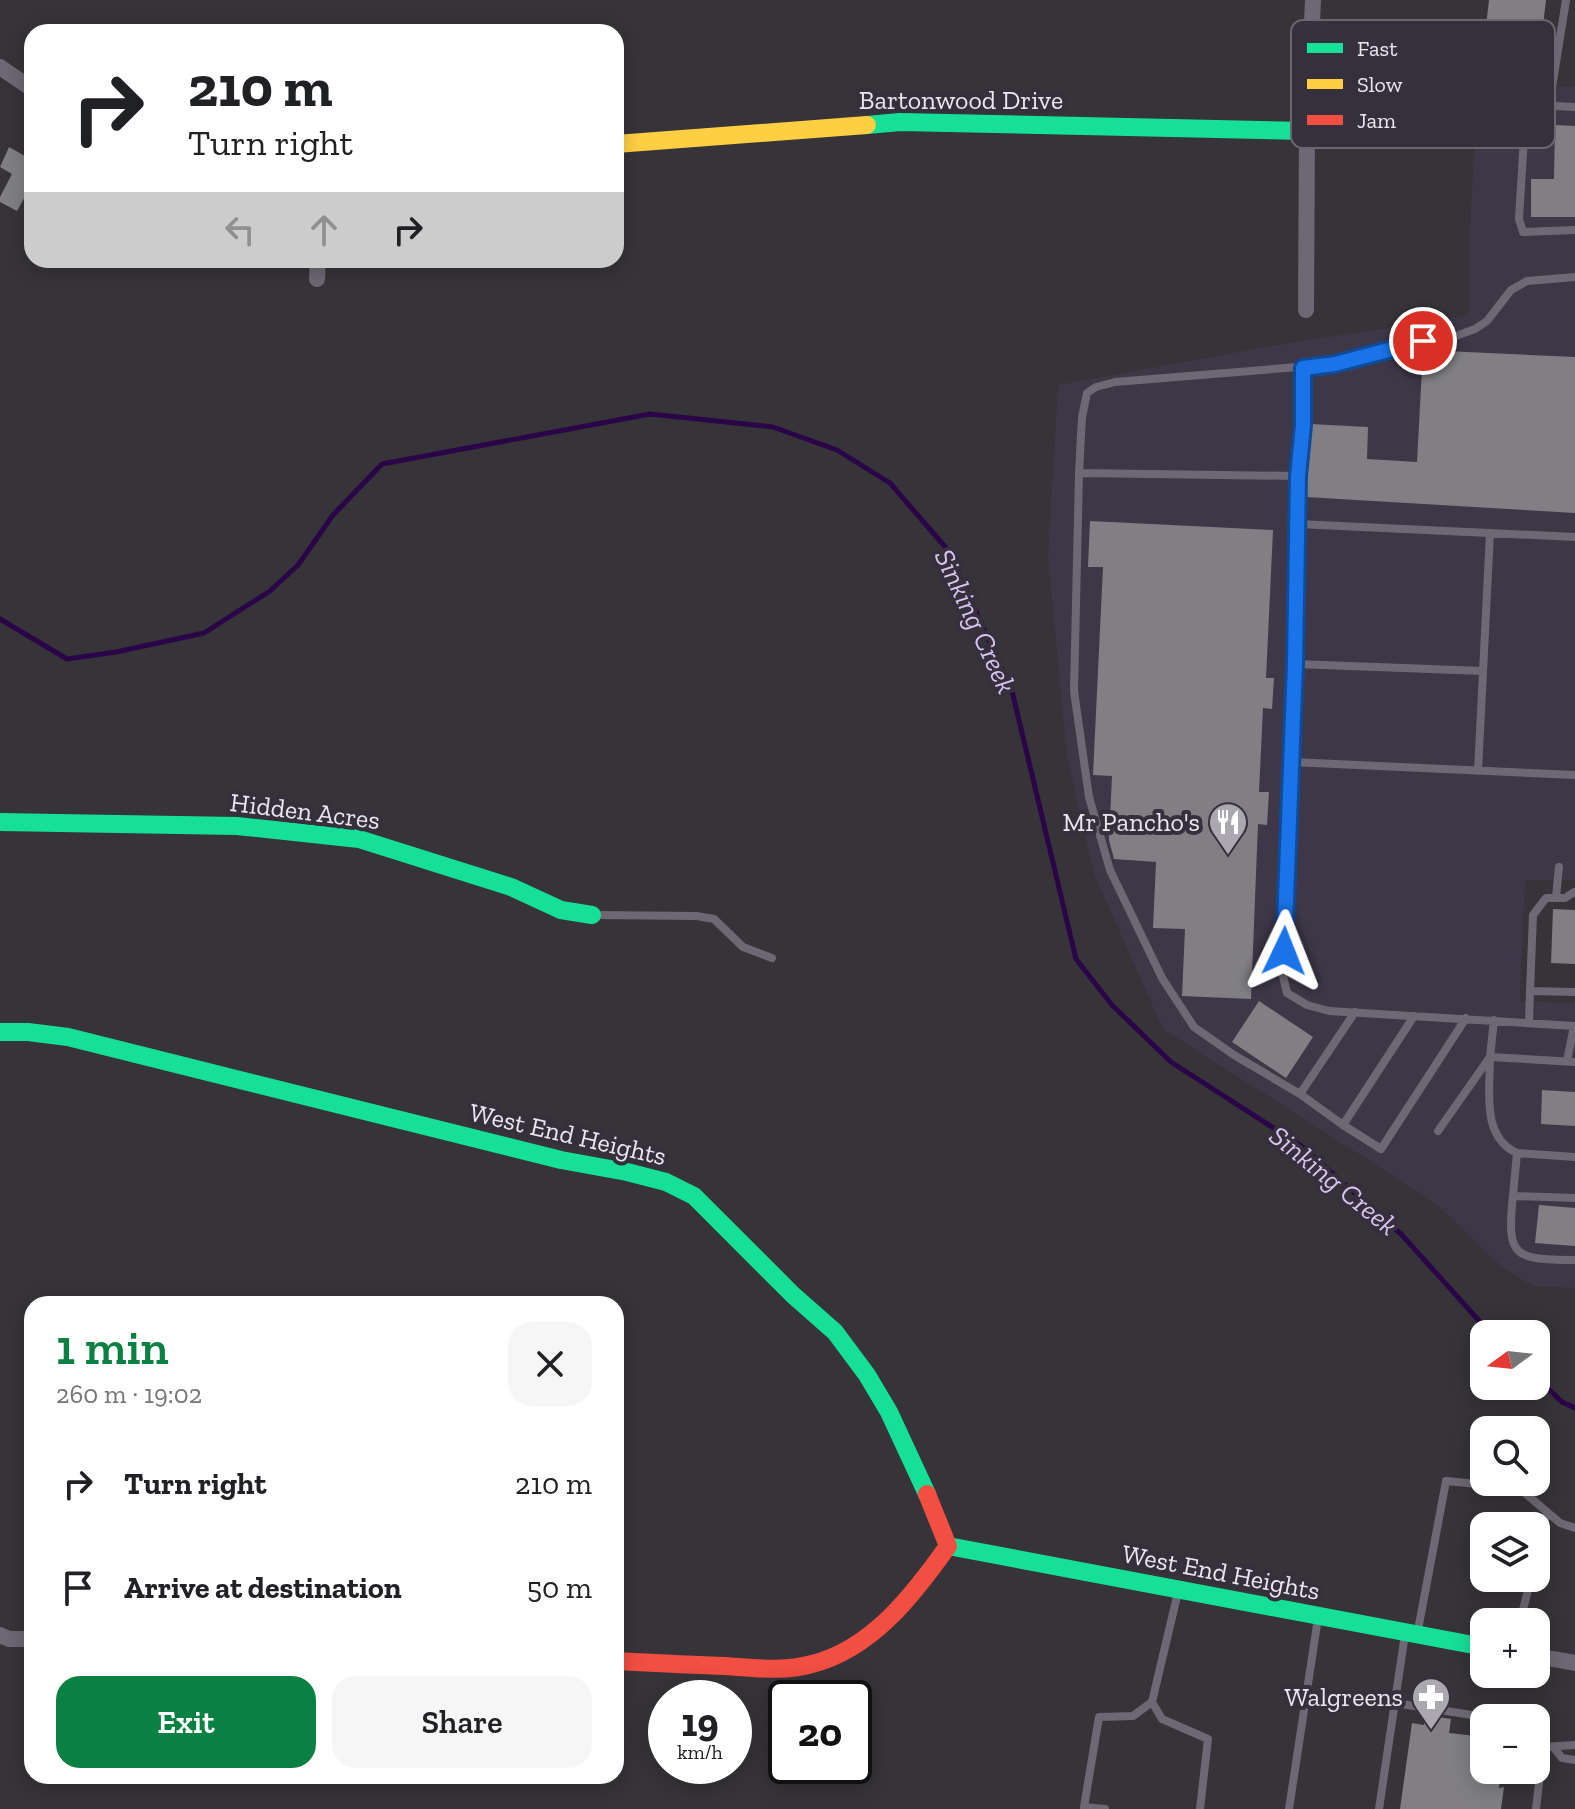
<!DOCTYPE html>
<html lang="en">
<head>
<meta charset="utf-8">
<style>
	:root { --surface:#fff; --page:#f6f6f6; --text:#202124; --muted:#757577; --accent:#0b8043 }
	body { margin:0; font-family:"Zilla Slab",serif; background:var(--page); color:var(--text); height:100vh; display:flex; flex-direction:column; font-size:30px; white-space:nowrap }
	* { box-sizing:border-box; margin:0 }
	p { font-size:26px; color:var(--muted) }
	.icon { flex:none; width:44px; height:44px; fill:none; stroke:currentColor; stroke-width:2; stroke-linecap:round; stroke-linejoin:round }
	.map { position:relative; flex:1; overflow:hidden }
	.drawer { position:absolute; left:24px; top:1296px; width:600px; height:488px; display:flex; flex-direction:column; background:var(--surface); border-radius:24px; box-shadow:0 4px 20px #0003 }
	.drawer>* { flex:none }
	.top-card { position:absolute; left:24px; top:24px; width:600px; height:244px; border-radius:24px; box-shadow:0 4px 20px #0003; background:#fff; color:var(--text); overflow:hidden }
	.needle { width:52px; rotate:255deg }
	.controls { position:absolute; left:1470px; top:1320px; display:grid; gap:16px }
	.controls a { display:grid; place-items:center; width:80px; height:80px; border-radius:16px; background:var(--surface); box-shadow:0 4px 20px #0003; font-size:40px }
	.speed { position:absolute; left:648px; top:1680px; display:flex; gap:16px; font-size:40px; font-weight:700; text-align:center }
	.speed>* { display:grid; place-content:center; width:104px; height:104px; border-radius:50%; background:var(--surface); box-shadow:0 4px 20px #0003; line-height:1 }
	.speed small { font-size:20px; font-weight:400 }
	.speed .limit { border:4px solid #111; border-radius:12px; background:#fff; color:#111 }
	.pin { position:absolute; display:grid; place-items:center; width:68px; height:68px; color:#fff; margin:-34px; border:4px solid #fff; border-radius:50%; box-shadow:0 2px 8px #0007 }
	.me { position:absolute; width:88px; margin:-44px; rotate:2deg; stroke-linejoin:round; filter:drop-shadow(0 0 6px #0008) }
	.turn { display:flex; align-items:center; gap:28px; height:168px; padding:0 32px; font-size:36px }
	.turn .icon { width:104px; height:104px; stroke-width:2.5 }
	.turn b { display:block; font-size:56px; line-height:68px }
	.lanes { display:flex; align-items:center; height:76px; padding:0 32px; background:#0003; justify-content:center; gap:40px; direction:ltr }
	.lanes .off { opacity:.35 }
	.round { display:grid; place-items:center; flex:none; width:84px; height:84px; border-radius:24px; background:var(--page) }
	.headline { display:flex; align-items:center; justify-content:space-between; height:136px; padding:0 32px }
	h1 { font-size:48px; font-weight:600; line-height:60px; color:var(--accent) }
	.action { display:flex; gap:16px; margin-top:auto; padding:16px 32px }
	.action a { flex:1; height:92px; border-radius:24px; background:var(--accent); color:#fff; font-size:32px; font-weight:600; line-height:92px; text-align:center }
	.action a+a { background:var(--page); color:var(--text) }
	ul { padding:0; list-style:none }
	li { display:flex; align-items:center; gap:24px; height:104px; padding:0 32px }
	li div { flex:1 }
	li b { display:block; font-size:30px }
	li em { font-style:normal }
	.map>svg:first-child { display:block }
	.built { fill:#3e3747 }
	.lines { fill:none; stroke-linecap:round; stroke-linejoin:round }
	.stream { stroke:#2a0548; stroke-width:5 }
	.building { fill:#817f84 }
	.lane { stroke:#6d6974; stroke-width:8 }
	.street { stroke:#6d6974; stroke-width:16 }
	.fast { stroke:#16e098; stroke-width:18 }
	.slow { stroke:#ffcf43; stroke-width:18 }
	.jam { stroke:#f24e42; stroke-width:18 }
	.route-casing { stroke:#114b97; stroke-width:20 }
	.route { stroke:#1a73e8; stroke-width:14 }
	.labels { text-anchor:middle; stroke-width:8; stroke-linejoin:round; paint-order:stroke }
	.street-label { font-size:26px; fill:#eae7ef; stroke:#35303c }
	.poi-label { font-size:26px; fill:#eae7ef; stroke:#35303c; text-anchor:end }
	.water-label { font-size:28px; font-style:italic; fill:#d5c4ef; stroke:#35303c }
	.key { fill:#35303c; stroke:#6b6772; stroke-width:2 }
	.key-label { font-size:22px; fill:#eae7ef }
</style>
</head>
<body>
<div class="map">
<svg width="1575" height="1809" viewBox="0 0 1575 1809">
	<rect width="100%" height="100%" fill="#363339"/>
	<path class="built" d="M1575,86v794h-50l-5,121 55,2v285l-42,-2 -31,-19 -68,-65 -271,-173 -69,-155 -27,-118 -19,-200 10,-171 219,-40 192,-30v-65l8,-161z"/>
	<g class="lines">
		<path class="stream" d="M0,619l67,40 49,-7 88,-19 66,-42 28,-26 35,-50 49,-51 268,-50 123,13 64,23 53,33 57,66 37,80 29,66 63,264 36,46 59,57 129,83 101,89 90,100
			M1536,1377l26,25 13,6"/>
	</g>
	<path class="building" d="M1489,0h57l-8,67 -56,-7z
		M1555,125l20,1v91h-44v-38h23z
		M9,147l23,13v24l-15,27 -17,-9v-5l12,-23 -12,-7z
		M1423,350l152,7v156l-269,-16 4,-73 58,3 -1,32 50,3z
		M1090,521l183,9 -7,148h8l-2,31 -9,-1 -4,84h10l-2,33 -9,-1 -7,175 -69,-3 3,-67 -32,-1 3,-66 -42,-3 -5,-19 3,-64 -19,-1 10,-208h-15z
		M1553,909l22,1v54l-24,-1z
		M1259,1001l54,36 -27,41 -54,-36z
		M1542,1090l33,2v34l-34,-2z
		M1539,1205l36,3v38l-40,-3z
		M1425,1715l26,4 -2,14 35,4v33h17l-2,18 5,-1 -3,22h-101l12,-86 12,2z"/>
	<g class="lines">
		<path class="lane" d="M1549,106l17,-106
			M1575,107l-42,-2 -8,15 -6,99 4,13 52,-2
			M1303,368v57l-5,51 -219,-3 3,-56 5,-24 9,-6 19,-5 220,-18 75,-22 43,-5 22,-8 12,-8 24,-31 16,-9 48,-4
			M1079,473l-5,218 15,106 21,73 52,108 32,49 40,28 66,39
			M1298,476v48
			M1575,537l-277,-13 -15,452 4,17 20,12 22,6 246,15
			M1295,664l188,7
			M1291,762l284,13
			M1478,771l12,-238
			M1574,892l-9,6h-19l-13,17 -3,76 45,1
			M1556,897l3,-30
			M596,915l101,1 17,3 29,28 29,11
			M1355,1012l-55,82 43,31 71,-109
			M1529,1022l1,-31
			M1567,1061l7,-35
			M1575,1062l-85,-5c0,33 -9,80 27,96l58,4
			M1343,1125l38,24 85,-131
			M1438,1131l52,-74 4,-37
			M1513,1196l4,-43
			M1575,1198l-62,-2c-7,63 2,63 62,64
			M1536,1556l11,-44
			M1520,1622l11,-44
			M1418,1630l28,-149 73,7 41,35 15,5
			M1152,1702l10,17 46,20 -8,70
			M1395,1703l96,15
			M1536,1725l8,1 -1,21 32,-2
			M1554,1748l8,10 13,2
			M1105,1809l-21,-2 15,-90 34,-1 19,-14 26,-110
			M1289,1809l29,-191
			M1379,1809l26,-175
			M1536,1809l7,-62"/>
		<path class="street" d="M0,67l32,22
			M317,279l1,-19
			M1306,310l1,-179 6,-131
			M0,1635l9,4h23
			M1536,1656l39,7"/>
		<path class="fast" d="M867,125l33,-3 407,9
			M0,822l237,4 122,13 152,48 50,23 31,5
			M0,1032h28l40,5 493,123 66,12 39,10 28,14 99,99 42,37 32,43 22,37 38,82
			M948,1546l536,101"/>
		<path class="slow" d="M616,144l251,-19"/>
		<path class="jam" d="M616,1661c37,2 74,4 110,5 29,2 58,6 86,-2 60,-15 102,-70 136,-118l-21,-52"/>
	</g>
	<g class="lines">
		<g class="route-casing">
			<path id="route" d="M1284,951l11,-287 3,-188 5,-51v-57l32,-4 88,-23"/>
		</g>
		<use href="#route" class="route"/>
	</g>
	<defs>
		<g id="restaurant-pin" transform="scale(2)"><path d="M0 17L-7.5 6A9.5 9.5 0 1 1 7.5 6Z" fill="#aba8af" stroke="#35303c"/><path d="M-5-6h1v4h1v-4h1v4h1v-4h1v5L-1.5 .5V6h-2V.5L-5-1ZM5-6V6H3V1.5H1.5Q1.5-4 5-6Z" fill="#fff"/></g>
		<g id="pharmacy-pin" transform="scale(2)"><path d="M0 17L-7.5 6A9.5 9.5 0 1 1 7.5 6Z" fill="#aba8af" stroke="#35303c"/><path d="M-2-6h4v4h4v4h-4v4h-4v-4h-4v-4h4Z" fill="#fff"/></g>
	</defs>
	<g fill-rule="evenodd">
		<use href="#restaurant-pin" x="1228" y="822"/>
		<use href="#pharmacy-pin" x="1431" y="1697"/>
	</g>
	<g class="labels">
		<g class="street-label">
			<text x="961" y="109">Bartonwood Drive</text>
			<text transform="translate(305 811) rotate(7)" y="9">Hidden Acres</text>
			<text transform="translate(568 1134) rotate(13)" y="9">West End Heights</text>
			<text transform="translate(1221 1572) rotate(11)" y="9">West End Heights</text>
		</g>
		<g class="poi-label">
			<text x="1200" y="831">Mr Pancho's</text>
			<text x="1403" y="1706">Walgreens</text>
		</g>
		<g class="water-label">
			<text transform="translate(976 621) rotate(65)" y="10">Sinking Creek</text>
			<text transform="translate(1334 1180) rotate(39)" y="10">Sinking Creek</text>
		</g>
	</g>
	<rect x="1291" y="20" width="264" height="128" rx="12" class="key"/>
	<rect x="1307" y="43" width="36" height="10" fill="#16e098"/>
	<rect x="1307" y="79" width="36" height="10" fill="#ffcf43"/>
	<rect x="1307" y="115" width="36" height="10" fill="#f24e42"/>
	<g class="key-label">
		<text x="1357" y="56">Fast</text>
		<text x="1357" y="92">Slow</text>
		<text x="1357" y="128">Jam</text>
	</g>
</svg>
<div class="controls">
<a><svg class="needle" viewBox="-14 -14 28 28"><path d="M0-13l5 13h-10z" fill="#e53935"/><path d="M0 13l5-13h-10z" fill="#757577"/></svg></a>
<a><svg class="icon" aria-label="search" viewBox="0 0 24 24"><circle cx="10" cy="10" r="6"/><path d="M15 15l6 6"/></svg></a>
<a><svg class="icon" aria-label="layers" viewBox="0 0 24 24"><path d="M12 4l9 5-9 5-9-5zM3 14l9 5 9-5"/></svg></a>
<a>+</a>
<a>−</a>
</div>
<div class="speed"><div>19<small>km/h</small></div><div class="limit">20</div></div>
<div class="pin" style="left:1423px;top:341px;background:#d93025"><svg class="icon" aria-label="arrive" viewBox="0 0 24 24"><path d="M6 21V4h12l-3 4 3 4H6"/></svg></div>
<svg class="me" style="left:1284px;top:951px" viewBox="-20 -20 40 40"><path d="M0-17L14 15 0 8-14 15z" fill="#1a73e8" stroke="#fff" stroke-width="4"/></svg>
<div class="top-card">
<div class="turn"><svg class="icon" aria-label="right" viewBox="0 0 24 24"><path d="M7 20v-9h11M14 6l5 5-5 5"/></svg><div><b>210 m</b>Turn right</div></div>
<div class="lanes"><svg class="icon off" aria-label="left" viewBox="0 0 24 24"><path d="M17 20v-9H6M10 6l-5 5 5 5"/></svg><svg class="icon off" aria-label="ahead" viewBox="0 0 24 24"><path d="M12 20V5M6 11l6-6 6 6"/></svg><svg class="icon" aria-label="right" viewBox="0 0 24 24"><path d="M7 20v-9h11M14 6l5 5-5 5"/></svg></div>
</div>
<section class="drawer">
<div class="headline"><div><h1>1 min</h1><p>260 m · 19:02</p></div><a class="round"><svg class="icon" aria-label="close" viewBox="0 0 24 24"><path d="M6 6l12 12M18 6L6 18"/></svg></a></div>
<ul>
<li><svg class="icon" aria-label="right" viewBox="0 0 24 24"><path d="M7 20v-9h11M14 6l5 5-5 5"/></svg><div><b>Turn right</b></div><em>210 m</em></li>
<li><svg class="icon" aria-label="arrive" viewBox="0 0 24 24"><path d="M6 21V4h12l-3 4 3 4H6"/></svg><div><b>Arrive at destination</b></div><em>50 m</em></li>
</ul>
<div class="action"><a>Exit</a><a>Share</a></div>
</section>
</div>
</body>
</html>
